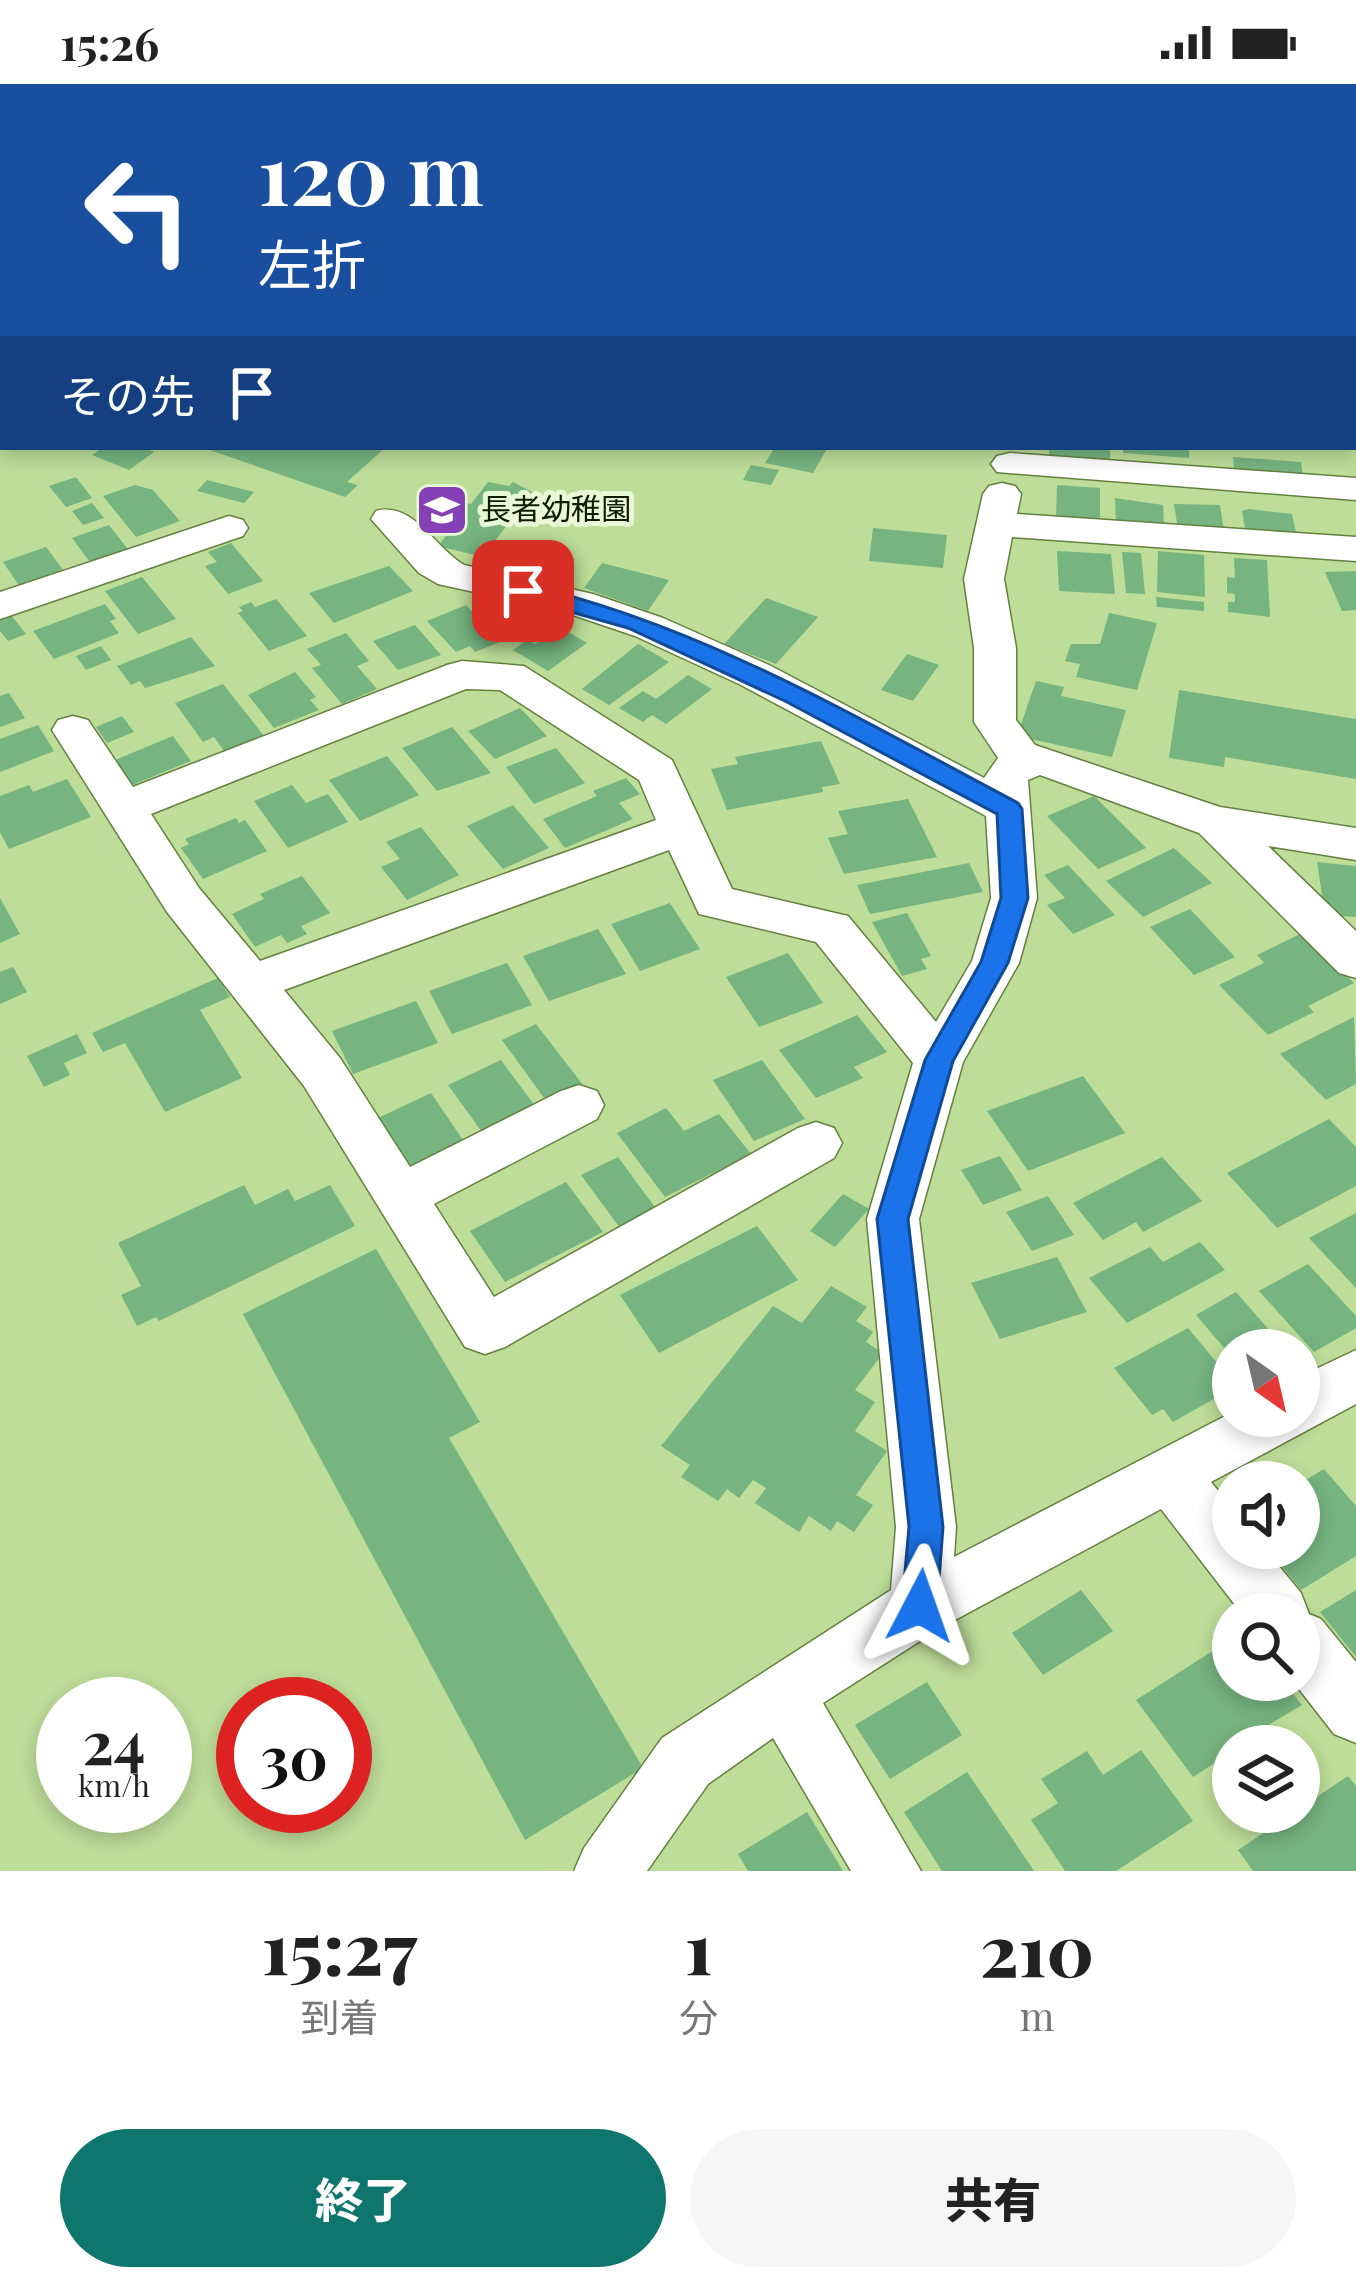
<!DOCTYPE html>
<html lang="ja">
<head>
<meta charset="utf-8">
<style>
	:root { --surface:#fff; --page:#f6f6f6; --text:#222; --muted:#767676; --accent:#0f766e }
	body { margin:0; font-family:"Playfair Display","Noto Sans JP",serif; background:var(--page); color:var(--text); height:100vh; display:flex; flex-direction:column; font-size:45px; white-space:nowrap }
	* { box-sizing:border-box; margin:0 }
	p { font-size:39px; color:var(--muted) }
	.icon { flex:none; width:66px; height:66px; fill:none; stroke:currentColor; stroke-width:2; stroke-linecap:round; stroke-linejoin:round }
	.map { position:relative; height:1787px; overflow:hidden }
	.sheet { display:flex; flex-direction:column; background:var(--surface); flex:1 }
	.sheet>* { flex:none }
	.banner { position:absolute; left:0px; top:0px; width:1356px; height:366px; box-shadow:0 6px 18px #0003; background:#1a4fa0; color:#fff; overflow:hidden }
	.needle { width:78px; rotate:146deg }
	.buttons { position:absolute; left:1212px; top:1245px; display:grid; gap:24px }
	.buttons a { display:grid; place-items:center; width:108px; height:108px; border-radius:50%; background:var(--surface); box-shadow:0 6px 18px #0003; font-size:60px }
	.speed { position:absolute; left:36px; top:1593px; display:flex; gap:24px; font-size:60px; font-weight:700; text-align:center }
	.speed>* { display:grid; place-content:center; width:156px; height:156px; border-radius:50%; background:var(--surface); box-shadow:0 6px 18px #0003; line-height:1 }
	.speed small { font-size:30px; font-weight:400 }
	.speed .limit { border:18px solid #d22; background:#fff; color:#111 }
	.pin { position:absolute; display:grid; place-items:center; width:102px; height:102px; color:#fff; margin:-51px; border-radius:24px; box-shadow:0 6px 18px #0006 }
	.me { position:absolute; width:132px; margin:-66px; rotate:4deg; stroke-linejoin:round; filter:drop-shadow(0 0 9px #0008) }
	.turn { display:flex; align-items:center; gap:42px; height:252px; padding:0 60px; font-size:54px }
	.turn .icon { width:156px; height:156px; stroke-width:2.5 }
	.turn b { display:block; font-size:84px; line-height:102px }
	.then { display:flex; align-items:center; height:114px; padding:0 60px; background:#0003; gap:24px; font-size:45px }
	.eta { display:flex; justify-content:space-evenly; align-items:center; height:204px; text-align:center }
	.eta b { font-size:72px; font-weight:800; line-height:84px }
	.action { display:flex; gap:24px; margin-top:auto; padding:24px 60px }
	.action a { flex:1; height:138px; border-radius:72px; background:var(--accent); color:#fff; font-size:48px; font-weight:800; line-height:138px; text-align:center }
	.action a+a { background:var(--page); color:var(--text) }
	.status { display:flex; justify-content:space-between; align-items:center; height:84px; padding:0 60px; background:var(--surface); direction:ltr }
	.status svg { height:33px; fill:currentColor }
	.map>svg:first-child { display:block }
	.building { fill:#76b480 }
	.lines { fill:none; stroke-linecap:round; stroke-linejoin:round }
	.lane-casing { stroke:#64813f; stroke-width:3 }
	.street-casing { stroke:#64813f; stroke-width:3 }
	.lane { fill:#fff; fill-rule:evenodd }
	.street { fill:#fff; fill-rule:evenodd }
	.route { fill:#1a73e8; stroke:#114b97; stroke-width:3 }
	.labels { text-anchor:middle; stroke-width:10; stroke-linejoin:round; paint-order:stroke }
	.poi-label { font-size:30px; fill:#101b02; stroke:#e7f8d5; text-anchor:start }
</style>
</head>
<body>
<div class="status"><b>15:26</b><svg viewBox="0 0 49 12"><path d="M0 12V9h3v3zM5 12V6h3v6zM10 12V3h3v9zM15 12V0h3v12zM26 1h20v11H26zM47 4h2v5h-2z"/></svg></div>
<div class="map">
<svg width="1356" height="1787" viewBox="0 0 1356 1787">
	<rect width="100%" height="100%" fill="#bddd98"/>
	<path class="building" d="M103,363h39l12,5 -25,18 -37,-15z
		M201,363h185l-39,35 11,3 -13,12z
		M775,363h53l-15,26 -48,-10z
		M1049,363h61v13l-61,-4z
		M1123,363h66v11l-66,-5z
		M1233,373l68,5 2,16 -69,-5z
		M751,381l28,5 -8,15 -28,-5z
		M76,393l16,21 -26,9 -17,-21z
		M207,396l47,12 -10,11 -47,-12z
		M488,398l21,4 4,-4 19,10 -49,65 -45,-11 19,-24 -14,-3 14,-18 14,3z
		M135,401l18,5 27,31 -44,16 -33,-41z
		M1057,401l43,3v35l-44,-3z
		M1115,414l48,7 1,22 -48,-4z
		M92,419l12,15 -21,7 -11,-14z
		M1174,420l46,1 4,26 -46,-2z
		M1249,425l43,5 5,23 -51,-3 -4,-23z
		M109,441l21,27 -37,14 -21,-28z
		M873,444l74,7 -4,33 -74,-7z
		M231,459l32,38 -35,13 -23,-28 12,-4 -9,-10z
		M518,460l57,15 -17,24 -58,-15z
		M46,463l20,27 -44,16 -19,-28z
		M1057,467l54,3 4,40 -56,-3z
		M1158,467l46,4 1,42 -48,-5z
		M1122,468l19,1 4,41 -19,-1z
		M1234,474l33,2 3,57 -42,-5v-10h7v-8l-8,-1v-16l8,1z
		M602,479l67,17 -21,31 -64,-23z
		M389,482l24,25 -79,32 -25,-30z
		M1356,487v39l-14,1 -17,-39z
		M142,493l34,42 -38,15 -33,-43z
		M1156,513l48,5v9l-47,-4z
		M766,514l52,19 -42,47 -52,-20z
		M276,515l31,37 -38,15 -31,-38 5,-2 -4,-4 12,-5 4,5z
		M105,520l11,15 -6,2 9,12 -65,26 -21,-28z
		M466,521l34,37 -25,10 -5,-6 -14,6 -29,-31z
		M1109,529l48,10 -20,67 -61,-13 4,-13 -15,-3 6,-17h29z
		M11,531l15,19 -18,7 -8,-10v-12z
		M415,541l26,30 -43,15 -25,-29z
		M560,543l27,16 -39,28 -35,-21 14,-10 8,4z
		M346,549l23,28 -12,5 20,23 -35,15 -30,-36 9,-3 -14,-16z
		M191,553l24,29 -70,22 -5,-7 -9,4 -14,-19z
		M638,560l31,18 -60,43 -27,-16z
		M101,562l10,14 -25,10 -10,-14z
		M907,570l32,11 -26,36 -32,-11z
		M295,588l21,25 -6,3 9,10 -45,18 -26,-33z
		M688,591l24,14 -46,35 -14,-9 -9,7 -24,-14 24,-17 13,8z
		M1036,597l28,6 -3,9 65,14 -14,47 -95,-21z
		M223,600l41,52 -39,16 -11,-15 -11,5 -28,-39z
		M1179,606l177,29v60l-131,-22 -1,10 -55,-9z
		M9,609l16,25 -25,9v-31z
		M520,624l27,28 -52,23 -27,-28z
		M122,632l12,16 -27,11 -11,-16z
		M38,641l16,26 -54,21v-33z
		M452,643l39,46 -54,18 -35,-43z
		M173,652l18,25 -59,24 -17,-25z
		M821,657l19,43 -18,3 1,5 -96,18 -16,-41 27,-5 -3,-7z
		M556,664l29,35 -51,21 -28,-37z
		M387,672l32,39 -59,26 -31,-41z
		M626,694l14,16 -21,9 14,16 -68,29 -22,-29 54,-23 -4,-5z
		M67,695l24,38 -82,32 -9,-17v-36l29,-11 4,7z
		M292,701l14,18 22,-9 20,28 -60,26 -34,-47z
		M1094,712l52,52 -48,21 -51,-53z
		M908,715l29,58 -93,17 -16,-36 20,-4 -10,-23z
		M513,721l36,43 -46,21 -36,-43z
		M236,734l3,5 6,-3 22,31 -64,28 -22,-31 8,-4 -4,-5z
		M421,743l38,48 -52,25 -26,-33 19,-8 -14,-17z
		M1174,764l38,35 -69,34 -37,-36z
		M1317,778l39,4v51l-31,-2z
		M969,779l14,29 -113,22 -13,-29z
		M1068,781l47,50 -42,19 -26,-29 18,-7 -21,-23z
		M302,792l28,37 -29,13 6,8 -20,9 -6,-8 -26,12 -23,-33 32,-15 -4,-5z
		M0,814l20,36 -20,9z
		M670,819l30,46 -60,22 -29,-47z
		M1190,825l45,48 -41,18 -44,-48z
		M907,829l24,43 -10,3 6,10 -25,7 -30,-54z
		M598,845l28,45 -77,27 -26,-45z
		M1302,849l52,50 -46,23 6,6 -46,23 -49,-50 45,-22 -7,-8z
		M788,869l35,50 -64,24 -33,-50z
		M507,879l25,42 -80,29 -23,-43z
		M13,883l14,25 -27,12v-32z
		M218,894l12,19 -30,13 42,68 -77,34 -40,-69 -22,9 -11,-19z
		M416,917l22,42 -85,31 -21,-43z
		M857,931l30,37 -33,15 9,11 -47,20 -37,-48z
		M1354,933l2,67 -30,16 -46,-46z
		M536,940l47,61 -36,17 -45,-62z
		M77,950l10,19 -23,10 6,12 -26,12 -17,-31z
		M501,976l34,46 -53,26 -34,-47z
		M762,976l43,59 -51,22 -41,-61z
		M1083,992l42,57 -97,38 -41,-60z
		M431,1009l34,50 -52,26 -35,-51z
		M666,1024l18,23 35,-17 32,40 -86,43 -48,-64z
		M1329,1035l27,28v39l-79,42 -50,-55z
		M1000,1072l22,34 -39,15 -22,-35z
		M618,1073l39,53 -37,18 -39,-53z
		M1162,1073l40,44 -59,31 -7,-10 -33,18 -30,-37z
		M566,1098l37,50 -98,50 -35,-51z
		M244,1101l11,20 33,-16 7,12 35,-16 25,41 -196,95 -3,-4 -19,9 -16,-31 20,-9 -23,-43z
		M843,1110l26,15 -34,38 -25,-16z
		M1048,1112l26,39 -42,16 -26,-39z
		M1356,1129v75l-47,-50z
		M757,1142l41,54 -139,73 -39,-58z
		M1200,1158l25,28 -98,53 -38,-45 61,-31 13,15z
		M376,1165l104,173 -31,16 194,330 -118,72 -282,-526z
		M1057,1173l30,55 -87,27 -29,-56z
		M1308,1180l48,52v12l-42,24 -55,-61z
		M831,1202l36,21 -11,14 17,11 -7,10 17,11 -28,37 20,12 -20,29 32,20 -31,44 17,10 -19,27 -17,-11 -6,10 -22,-15 -10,16 -44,-29 11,-15 -13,-8 -14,18 -12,-9 -9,12 -37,-24 9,-12 -29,-19 112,-140 29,17z
		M1236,1208l47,54 -50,4v8l-37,-43z
		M1188,1244l45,54v6l-60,34 -10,-13 -11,6 -38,-47z
		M1324,1385l32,37v50l-55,34 -34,-42h32v-64z
		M1081,1506l32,41 -70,44 -31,-42z
		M1356,1506v67l-36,-45z
		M1233,1554v42h49l20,25 -69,41v5l-40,26 -57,-77z
		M927,1598l35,53 -72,44 -35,-54z
		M1141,1666l52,71 -77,50h-51l-34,-51 27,-17 -17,-24 46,-28 16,24z
		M967,1688l67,99h-92l-38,-59z
		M1348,1692l8,10v85h-103l-15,-21z
		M807,1728l36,59h-95l-10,-17z"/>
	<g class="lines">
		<g class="lane-casing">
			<path id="lane" d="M0,51l3,1 -3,10z"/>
		</g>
		<g class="street-casing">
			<path id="street" d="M0,0h14l2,3h-13l-3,12z
				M38,0h58l-60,3z
				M1024,0h30l-31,3z
				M1010,369l346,25v22l-359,-28 -6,-8 6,-8z
				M1002,399l13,3 6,8 -4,20 339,23v24l-344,-24 -8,42 12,69v72l19,25 185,62 136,21v32l-88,-14 88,85v47l-17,-5 -140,-140 -159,-58 -12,5 9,118 -18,65 -56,99 -44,157 37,308 -2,30 279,-145v4h66v-39l57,-27v54l-145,78 22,27v39h31l37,45 8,21 12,5 35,43v81l-22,-9 -42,-54h7v-66h-57l-81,-105 -219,118 -119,76 98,168h-70l-78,-133 -65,46 -61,87h-73l10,-23 78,-110 229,-148 5,-63 -29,-308 46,-156 -97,-121 -117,-28 -30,-64 -385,140 56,68 70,109 151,-76 18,-6 18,6 7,14 -7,14 -163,85 60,93 304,-169 18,-6 18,6 8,15 -8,15 -329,189 -20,7 -20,-7 -161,-261 -137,-174 -115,-182 6,-10 15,-4 15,4 45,67 314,-122 15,-4 62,5 148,94 60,129 116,27 88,106 36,-61 19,-63 -5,-82 -247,-132 -104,-48 -71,-24 -126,-28 -19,-11 -48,-54 5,-8c37,-10 59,37 88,54l129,29 70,24 106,47 215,113 14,-20 -24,-36v-74l-10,-69 19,-85 6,-8zM466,605l34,1 139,90 17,40 -396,141 -61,-73 -48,-74z
				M229,432l14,4 5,8 -5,8 -243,83v-27z"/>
		</g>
		<use href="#lane" class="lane"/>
		<use href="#street" class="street"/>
	</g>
	<path class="route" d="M523,500c177,40 336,135 495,219l4,6 6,89 -20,65 -55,98 -45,158 35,308 -6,79 -5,11 -12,5 -12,-5 -6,-11 7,-79 -32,-308 48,-159 56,-98 20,-64 -4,-84 -212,-113 -157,-73 -113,-32v-10z"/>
	<defs>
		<g id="school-square" transform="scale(2.7)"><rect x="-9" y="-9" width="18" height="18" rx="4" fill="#8440b4" stroke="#e7f8d5"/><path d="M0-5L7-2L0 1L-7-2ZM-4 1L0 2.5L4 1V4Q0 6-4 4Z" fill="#fff"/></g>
	</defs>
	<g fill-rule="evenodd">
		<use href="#school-square" x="442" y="426"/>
	</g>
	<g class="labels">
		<g class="poi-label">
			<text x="481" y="436">長者幼稚園</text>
		</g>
	</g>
</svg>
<div class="buttons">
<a><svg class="needle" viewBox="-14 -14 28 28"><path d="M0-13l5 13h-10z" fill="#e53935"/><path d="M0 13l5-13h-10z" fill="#767676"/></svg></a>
<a><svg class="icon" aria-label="sound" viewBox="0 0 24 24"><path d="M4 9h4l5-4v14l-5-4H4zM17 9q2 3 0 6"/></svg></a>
<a><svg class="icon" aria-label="search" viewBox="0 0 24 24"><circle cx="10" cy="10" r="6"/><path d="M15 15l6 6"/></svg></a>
<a><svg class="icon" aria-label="layers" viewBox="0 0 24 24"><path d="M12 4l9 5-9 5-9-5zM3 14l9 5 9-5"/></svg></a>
</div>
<div class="speed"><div>24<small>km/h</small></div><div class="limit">30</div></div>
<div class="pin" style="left:523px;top:507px;background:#d93025"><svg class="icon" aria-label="arrive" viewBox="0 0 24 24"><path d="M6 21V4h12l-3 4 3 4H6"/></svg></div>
<svg class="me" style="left:920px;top:1522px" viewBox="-20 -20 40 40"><path d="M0-17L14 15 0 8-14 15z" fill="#1a73e8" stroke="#fff" stroke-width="4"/></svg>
<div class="banner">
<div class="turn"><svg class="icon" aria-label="left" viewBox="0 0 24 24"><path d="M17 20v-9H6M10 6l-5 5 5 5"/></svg><div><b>120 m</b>左折</div></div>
<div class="then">その先<svg class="icon" aria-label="arrive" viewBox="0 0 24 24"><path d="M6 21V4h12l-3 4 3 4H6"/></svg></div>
</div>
</div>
<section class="sheet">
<div class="eta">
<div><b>15:27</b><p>到着</p></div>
<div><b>1</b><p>分</p></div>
<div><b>210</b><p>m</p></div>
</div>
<div class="action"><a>終了</a><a>共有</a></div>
</section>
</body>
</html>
